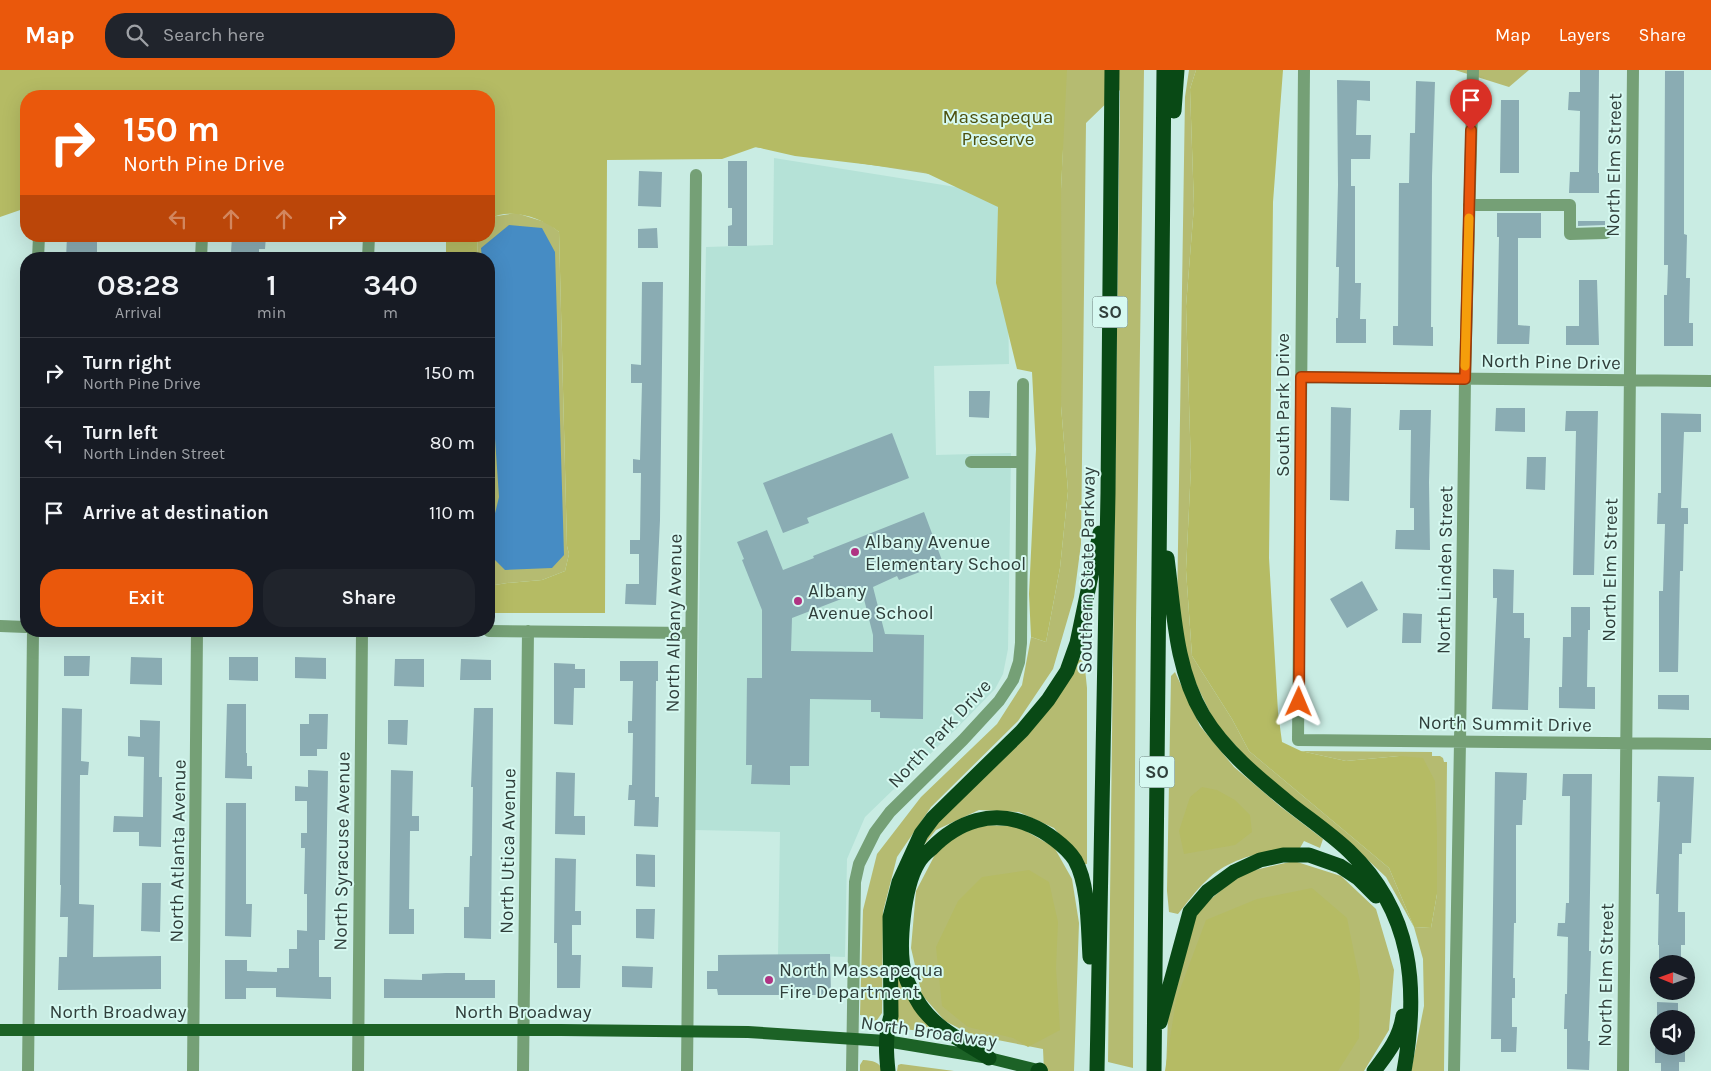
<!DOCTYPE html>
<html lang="en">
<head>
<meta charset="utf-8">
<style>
	:root { --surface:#171b24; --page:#20242c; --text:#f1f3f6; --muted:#9ea1a6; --line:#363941; --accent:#ea580c }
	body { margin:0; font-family:Karla,sans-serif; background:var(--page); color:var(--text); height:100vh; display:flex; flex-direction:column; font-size:19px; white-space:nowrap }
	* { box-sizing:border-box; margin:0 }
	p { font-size:16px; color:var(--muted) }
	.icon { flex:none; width:28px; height:28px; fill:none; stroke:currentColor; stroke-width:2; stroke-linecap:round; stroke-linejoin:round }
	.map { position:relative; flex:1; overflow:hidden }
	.panel { position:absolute; left:20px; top:182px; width:475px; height:385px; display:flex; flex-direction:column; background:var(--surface); border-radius:20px; box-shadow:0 5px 20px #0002 }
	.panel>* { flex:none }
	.hud { position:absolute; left:20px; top:20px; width:475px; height:152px; border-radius:20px; box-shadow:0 5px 20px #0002; background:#ea580c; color:#fff; overflow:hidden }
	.needle { width:32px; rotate:271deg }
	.controls { position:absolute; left:1650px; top:885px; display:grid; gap:10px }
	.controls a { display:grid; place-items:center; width:45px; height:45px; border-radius:50%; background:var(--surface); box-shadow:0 5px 20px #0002; font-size:25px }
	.pin { position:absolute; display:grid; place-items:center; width:42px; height:42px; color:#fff; margin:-51px -21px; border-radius:50% 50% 50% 0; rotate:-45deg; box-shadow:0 0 5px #0007 }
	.pin .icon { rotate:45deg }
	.me { position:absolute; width:55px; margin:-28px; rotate:1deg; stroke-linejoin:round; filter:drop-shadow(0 0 4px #0008) }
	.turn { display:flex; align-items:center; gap:18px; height:105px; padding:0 20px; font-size:22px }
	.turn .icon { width:65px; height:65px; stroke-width:2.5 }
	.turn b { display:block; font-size:35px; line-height:42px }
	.lanes { display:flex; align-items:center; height:48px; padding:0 20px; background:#0003; justify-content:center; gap:25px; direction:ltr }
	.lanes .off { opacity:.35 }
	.eta { display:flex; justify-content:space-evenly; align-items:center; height:85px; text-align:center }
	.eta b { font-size:30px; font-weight:600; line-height:35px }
	.button { display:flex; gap:10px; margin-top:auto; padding:10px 20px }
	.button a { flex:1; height:58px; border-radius:20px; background:var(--accent); color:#fff; font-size:20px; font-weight:600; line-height:58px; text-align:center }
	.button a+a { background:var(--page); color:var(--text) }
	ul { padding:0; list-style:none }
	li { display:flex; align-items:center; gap:15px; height:70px; padding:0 20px; border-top:1px solid var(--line) }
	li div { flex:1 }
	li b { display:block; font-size:19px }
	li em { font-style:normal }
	header { display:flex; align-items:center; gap:30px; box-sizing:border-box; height:70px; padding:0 25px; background:var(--accent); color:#fff }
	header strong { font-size:24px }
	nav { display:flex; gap:28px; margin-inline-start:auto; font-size:18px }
	.search { width:350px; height:45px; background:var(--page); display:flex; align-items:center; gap:12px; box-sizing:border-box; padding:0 18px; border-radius:20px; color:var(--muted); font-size:19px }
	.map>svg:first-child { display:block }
	.built { fill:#b5e2d7 }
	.green { fill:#b5bb71 }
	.forest { fill:#b5bb64 }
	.water { fill:#468cc4 }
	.building { fill:#8aacb3; fill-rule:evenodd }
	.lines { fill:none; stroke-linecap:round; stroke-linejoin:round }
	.minor { stroke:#75a076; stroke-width:12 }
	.major { stroke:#1c6226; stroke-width:12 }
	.highway { stroke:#094915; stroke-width:15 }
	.route-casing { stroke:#983908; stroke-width:12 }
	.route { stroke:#ea580c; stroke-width:9 }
	.slow { stroke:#f59e0b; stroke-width:9 }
	.poi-dot { fill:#b03383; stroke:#d6f9f1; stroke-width:2 }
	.labels { text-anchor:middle; stroke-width:4; stroke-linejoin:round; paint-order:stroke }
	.shield { fill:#d6f9f1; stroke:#627772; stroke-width:1 }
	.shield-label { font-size:18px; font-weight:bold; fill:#303f3b }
	.park-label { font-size:19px; fill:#4d500e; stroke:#d6f9f1 }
	.street-label { font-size:19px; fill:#303f3b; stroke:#d6f9f1 }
	.poi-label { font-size:19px; fill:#303f3b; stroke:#d6f9f1; text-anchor:start }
</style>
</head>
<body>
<header>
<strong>Map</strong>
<div class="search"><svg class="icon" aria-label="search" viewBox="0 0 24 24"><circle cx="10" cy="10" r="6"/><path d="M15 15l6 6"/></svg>Search here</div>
<nav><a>Map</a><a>Layers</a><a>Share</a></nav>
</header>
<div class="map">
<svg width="1711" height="1001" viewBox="0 0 1711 1001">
	<rect width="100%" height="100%" fill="#c9ece3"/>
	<path class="built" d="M774,88l232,37 3,169 -75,2 2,89 75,-2 -3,196 -5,25 -8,15 -39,40 -91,88 -18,42 -2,98 -67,-2 2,-123 -85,-2 11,-583 67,-2z"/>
	<path class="green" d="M0,0h1144l-8,553 -3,445 -25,-6 12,-972 -34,33 -5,421 -7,53 -21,72 -35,52 -87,86 -34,50 -14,55 -1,101 -5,7 -11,3v-7l-6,-1 3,-105 14,-56 44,-57 76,-73 25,-39 9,-48 15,5 14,-74 8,-77 -7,-85v-217l2,-43 -44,42 -277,-43 -253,-49h-463z
		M1189,0h7l-6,19 4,117 -8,100 5,161 -5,103 6,86 40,63 17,32 140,117 25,59 17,1 6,-34v-60l-38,-78 -53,5 -45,-10 131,1v4h8l3,2 1,4h3l-3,309h-33l13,-65 -1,-47 -9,-32 -28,-50 -31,-29 -98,-79 -42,-46 -28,-58 -10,-54 8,-514z
		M1455,0h74l-20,17z
		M516,143l32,10 11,9 8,314 2,8 -4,17 -23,9 -35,3 -18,3v-327h-12l1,-23h11v-17l1,-2z
		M1084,589l3,29v176h-6l-11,-17 -16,-19 -35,-16 -40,-2 -43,20 -21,26 15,-28 148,-168z
		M1175,602l25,54 34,41 47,40 42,32 -3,9 -16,-7 -4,7c-33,3 -69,8 -94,33 -10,9 -19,22 -28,33l-9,-2 -2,-21 4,-215z
		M976,755l41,1 37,21 18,32 7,44 -5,148h-30l-1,-22 -71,-14 -27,-14 -23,-26 -11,-47 5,-57 23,-44z
		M1294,791l47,15 35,33 18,61 -5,60 -25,41h-198l2,-55 27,-104 47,-39z
		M896,880l35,78 -1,3 -3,1 -37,-5z
		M863,990c10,1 16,1 20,11h-23v-6z
		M901,994l53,7h-57l1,-6z"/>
	<path class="forest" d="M0,0h1067l-6,119 1,152 -1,65 7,85 -8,77 -14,74 -15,-5 -2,-43 7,-145 -4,-77 -15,-3 -21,-86 2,-76 -76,-36 -127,-15 -39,-9 -34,12 -115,1 -2,453h-116v-27l18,-3 35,-3 23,-9 4,-17 -2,-8 -8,-314c-18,-15 -49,-25 -70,-13v-123h-463v112l-26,9z
		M1196,0h87l-10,132 -4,356 9,154 4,30 19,9 45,10 53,-5 24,2 12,23 2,53v60l-6,34 -17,-1 -25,-59 -140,-117 -17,-32 -40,-63 -6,-86 5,-103 -5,-161 8,-100 -4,-117z
		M446,166h32l-1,23h-31z
		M1202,717l15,3 18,10 15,15 2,17 -17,13 -51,9 -5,-23 11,-34z
		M1029,800l20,12 9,40 -2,46 4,62 -32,17 -15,-9 -45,-11 -26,-21 -6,-59 22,-46 24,-24z
		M1312,818l35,30 13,64 -1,56 -21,33h-173l11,-71 30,-80 51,-21z"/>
	<path class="water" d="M509,155l33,3 13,24 9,303 -12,13 -47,2 -16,-16v-16l10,-41 -10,-146v-92h-7l-1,-11z"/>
	<path class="building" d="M1580,0h19l-1,103h1v20h-30l1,-21h9l1,-61 -12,-1 1,-18h11z
		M1665,1h19v163l3,1 -1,43h4l-1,45h4v23h-29v-51h3l1,-30h-4z
		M1337,10l33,1v20l-13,-1 -1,35h15l-1,24h-19v27h4v97h6l-1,36h6v24h-30v-25h2l1,-51h-3l2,-82z
		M1416,11l19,1 -3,94 -1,151h2v19l-40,-1v-19h5l1,-143h10l1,-50h5z
		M1501,30h18v73h-19z
		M728,91h19v85h-19v-20l4,-1v-17h-4z
		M639,101l23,1 -1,35 -23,-1z
		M1497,143h44v25h-23v87l12,1 -1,18h-32l2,-107h-2z
		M1578,151h27v4l-27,1z
		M657,158l1,20h-20v-19z
		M67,166h30v23h-31z
		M232,166h34l-1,13h-6v5l-28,-1z
		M1579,210h18l2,65h-33v-19h13z
		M642,212h21l-3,238 -4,85 -31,-1 1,-20h13v-30h-9v-14h10l1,-67h-8v-14l7,1 2,-77h-11v-19l10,1z
		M969,321h21l-1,27 -20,-1z
		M1331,337l20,1 -2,93 -19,-1z
		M1496,338h29v24l-30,-1z
		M1400,340h31l-2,72 1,68 -35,-1 1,-19h18v-22h-4l1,-78h-12z
		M1566,341h32l-4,164h-21l3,-144h-11z
		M1661,343l40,1v18h-17l-3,76h7v16h-4l-1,47h-3l-2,101h-19v-81h4l2,-67h-8l1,-31h3z
		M892,363l17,45 -102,40 2,5 -26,10 -20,-50z
		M1527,387h19l-1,33 -19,-1z
		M924,442l19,51 -44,17 -2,-4 -24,11 12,47 39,1 -1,84 -43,-1v-6h-9v-12l-61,-1 -1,67h-19v19l-39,-1 1,-19h-6l1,-87h15v-68l-20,-50 2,-1 -7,-17 30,-12 16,40 31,-12 -1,-2zM862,521l11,44v17l-82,-1 1,-33z
		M1493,499l21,1 -1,43h11v25h6l-2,72 -36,-1 5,-111h-4z
		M1362,511l16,29 -31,18 -17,-29z
		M1571,537h19v23h-2l-1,57h8v22l-36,-1v-21h3l1,-50h8z
		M1403,543l19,1 -1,29h-19z
		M64,586h26l-1,20h-25z
		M131,587l31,1v27l-32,-1z
		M229,587h29v24l-29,-1z
		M295,587l31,1v21l-31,-1z
		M395,589h29v28l-30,-1z
		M461,589l30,1v20h-31z
		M620,591h38v20h-2l-1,116h4l-1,30 -24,-1 1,-26h-7l1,-15h3l1,-52h-5v-12h4l1,-40h-13z
		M554,593l21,1v5h10v19h-11l-1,37 -19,-1z
		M1658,625h31v15l-31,-1z
		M227,634h19v49h1v13h5v13l-27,-1z
		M62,638l20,1 -1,52 8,1 -1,13h-8l-1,129 15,1 -1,52 68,-1v33l-103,1 1,-33h8l1,-40h-8l1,-32h-1z
		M474,638h19l-2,231 -27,-1v-31h5l1,-51h2l1,-69h-2z
		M309,644h19l-1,35h-10v7h-17v-32h9z
		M140,650l20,1 -1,56h3l-1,70 -22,-1v-14h-26l1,-16 29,1 1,-60 -16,-1v-20l12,1z
		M388,650h20l-1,25 -19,-1z
		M308,700l20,1 -3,169h-6v37h12v22l-55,-2v-9h-30v11h-21v-39h22v11l30,1v-4h12v-19h8v-19l10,1v-37h-3l1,-46h-4v-15h6v-32h-12v-15l13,1z
		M391,700l22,1 -1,45h7v15h-9l-1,78h5v25h-25z
		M556,702l19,1 -1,43h11v19l-30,-1z
		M1495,702l32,1 -1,27h-3l-1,25h-6v98h-2l-1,55h2v20h-3v29h5l-1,25h-15v-13h-10z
		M1563,704h29l-3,177h2l-3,90h2l-1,29 -22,-1v-40h-3l1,-35h2l1,-57 -11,-1 1,-13h7l1,-20h3l1,-107h-8z
		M1658,706l36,1 -3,66h-9v11h-3l-1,58h7v33h-4v19h-22v-19h-1l1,-51h-3l4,-92h-3z
		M226,733h20v101h6l-1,33 -26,-1z
		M636,784l19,1v32l-19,-1z
		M555,788l21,1 -1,52h6v14h-9v30h9l-1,33h-23v-45h-3z
		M142,813h19l-1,49 -19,-1z
		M636,839h19l-1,30 -18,-1z
		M830,884l1,41h-113l-1,-6h-10v-18h11v-16z
		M622,896l31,1 -1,21 -30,-1z
		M446,903h19v7h30v18h-111v-19l38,1v-6z
		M1657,932l21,1v16h-21z
		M1655,976h30v16h-6v9h-18v-8h-6z"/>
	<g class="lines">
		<path class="minor" d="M1304,0l-6,670 413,4
			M1469,135h101v29l36,-1
			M38,189l1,-23
			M201,189l1,-23
			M368,189l1,-23
			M1301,307l410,4
			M971,392h51
			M0,556l26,1
			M489,561l202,2
			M28,1001l5,-440
			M193,1001l4,-440
			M358,1001l4,-440
			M523,1001l5,-440
			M687,1001l9,-896
			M852,1001l3,-189 4,-18 16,-32 15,-20 73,-72 36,-39 14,-21 6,-18 2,-19 2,-259
			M1454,1001l6,-329 5,-363 8,-309
			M1623,1001l10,-1001"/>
		<path class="major" d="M0,960h561l187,2 138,9 103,17 53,13"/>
		<path class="highway" d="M1174,41l3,-41
			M1167,488c7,53 8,110 36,157 21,35 55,63 87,89 19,15 41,30 59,47 64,61 70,137 55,220
			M1160,952l30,-110 18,-21 26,-19 26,-12 23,-5h26l31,11 18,12 18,18
			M989,988c-24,-16 -52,-28 -69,-53 -5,-8 -12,-21 -15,-30 -8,-26 -1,-89 13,-112 3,-5 8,-10 13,-14 27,-28 62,-40 99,-24 15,6 36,21 45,35 14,25 13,67 15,97
			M888,1001c-2,-19 -3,-36 3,-55l-1,-99 9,-35 22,-48 12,-16 89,-87 26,-31 19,-29 10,-28 23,-110
			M1038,1001l2,-1
			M1097,1001l11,-578 4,-423
			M1154,1001l10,-1001
			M1374,1001c13,-17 26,-33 29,-55"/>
	</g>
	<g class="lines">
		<g class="route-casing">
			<path id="route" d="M1299,632l2,-325 164,2 6,-249"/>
		</g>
		<use href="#route" class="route"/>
		<path class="slow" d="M1465,296l4,-148"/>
	</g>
	<g class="poi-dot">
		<circle cx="855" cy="482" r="5"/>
		<circle cx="798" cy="531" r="5"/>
		<circle cx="769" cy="910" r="5"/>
	</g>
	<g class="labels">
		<g class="shield">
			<rect x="1092.5" y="226.5" width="35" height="31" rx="4"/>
			<rect x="1139.5" y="686.5" width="35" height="31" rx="4"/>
		</g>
		<g class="shield-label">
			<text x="1110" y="248">SO</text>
			<text x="1157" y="708">SO</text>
		</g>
		<g class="park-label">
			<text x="998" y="53">Massapequa<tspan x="998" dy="22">Preserve</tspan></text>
		</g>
		<g class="street-label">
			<text transform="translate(1613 95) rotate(-89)" y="7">North Elm Street</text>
			<text transform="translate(1551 291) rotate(1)" y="7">North Pine Drive</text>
			<text transform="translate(1282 335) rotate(-90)" y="7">South Park Drive</text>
			<text transform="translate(1086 500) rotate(-89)" y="7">Southern State Parkway</text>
			<text transform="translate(1444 500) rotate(-89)" y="7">North Linden Street</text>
			<text transform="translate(1609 500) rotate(-89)" y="7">North Elm Street</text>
			<text transform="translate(673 553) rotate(-89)" y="7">North Albany Avenue</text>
			<text transform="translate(1505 653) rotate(1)" y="7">North Summit Drive</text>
			<text transform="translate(939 663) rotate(-47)" y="7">North Park Drive</text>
			<text transform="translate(177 781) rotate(-89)" y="7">North Atlanta Avenue</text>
			<text transform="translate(341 781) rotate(-89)" y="7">North Syracuse Avenue</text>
			<text transform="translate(507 781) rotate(-89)" y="7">North Utica Avenue</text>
			<text transform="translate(1605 905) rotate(-89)" y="7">North Elm Street</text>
			<text x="118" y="948">North Broadway</text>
			<text x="523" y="948">North Broadway</text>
			<text transform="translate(929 961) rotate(8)" y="7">North Broadway</text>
		</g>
		<g class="poi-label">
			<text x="865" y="478">Albany Avenue<tspan x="865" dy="22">Elementary School</tspan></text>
			<text x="808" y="527">Albany<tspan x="808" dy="22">Avenue School</tspan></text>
			<text x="779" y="906">North Massapequa<tspan x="779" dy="22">Fire Department</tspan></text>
		</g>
	</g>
</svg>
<div class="controls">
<a><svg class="needle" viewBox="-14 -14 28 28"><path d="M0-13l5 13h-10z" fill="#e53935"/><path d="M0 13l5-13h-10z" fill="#9ea1a6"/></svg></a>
<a><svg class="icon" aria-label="sound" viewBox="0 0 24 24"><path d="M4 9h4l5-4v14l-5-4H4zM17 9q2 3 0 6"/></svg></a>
</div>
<div class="pin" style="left:1471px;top:60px;background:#d93025"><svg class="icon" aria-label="arrive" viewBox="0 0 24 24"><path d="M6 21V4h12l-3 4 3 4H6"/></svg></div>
<svg class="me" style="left:1299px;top:632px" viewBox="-20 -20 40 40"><path d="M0-17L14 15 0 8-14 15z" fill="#ea580c" stroke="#fff" stroke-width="4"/></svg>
<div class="hud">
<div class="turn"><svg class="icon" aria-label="right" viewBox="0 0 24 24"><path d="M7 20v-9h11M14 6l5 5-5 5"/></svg><div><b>150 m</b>North Pine Drive</div></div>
<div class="lanes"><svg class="icon off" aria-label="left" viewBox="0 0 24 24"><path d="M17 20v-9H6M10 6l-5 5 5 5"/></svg><svg class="icon off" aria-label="ahead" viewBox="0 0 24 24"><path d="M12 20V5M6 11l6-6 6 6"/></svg><svg class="icon off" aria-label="ahead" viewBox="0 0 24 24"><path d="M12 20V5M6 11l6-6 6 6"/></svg><svg class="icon" aria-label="right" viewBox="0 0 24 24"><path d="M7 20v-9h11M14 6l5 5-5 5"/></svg></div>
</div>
<section class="panel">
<div class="eta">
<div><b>08:28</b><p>Arrival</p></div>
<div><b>1</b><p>min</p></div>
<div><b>340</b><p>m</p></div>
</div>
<ul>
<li><svg class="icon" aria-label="right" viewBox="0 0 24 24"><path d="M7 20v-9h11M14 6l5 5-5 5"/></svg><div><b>Turn right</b><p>North Pine Drive</p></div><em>150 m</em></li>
<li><svg class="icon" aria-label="left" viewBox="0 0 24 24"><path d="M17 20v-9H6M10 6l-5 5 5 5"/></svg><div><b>Turn left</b><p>North Linden Street</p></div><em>80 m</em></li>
<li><svg class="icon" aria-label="arrive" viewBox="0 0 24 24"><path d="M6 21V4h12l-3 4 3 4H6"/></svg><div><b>Arrive at destination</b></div><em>110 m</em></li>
</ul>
<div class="button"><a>Exit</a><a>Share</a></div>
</section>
</div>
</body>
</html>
